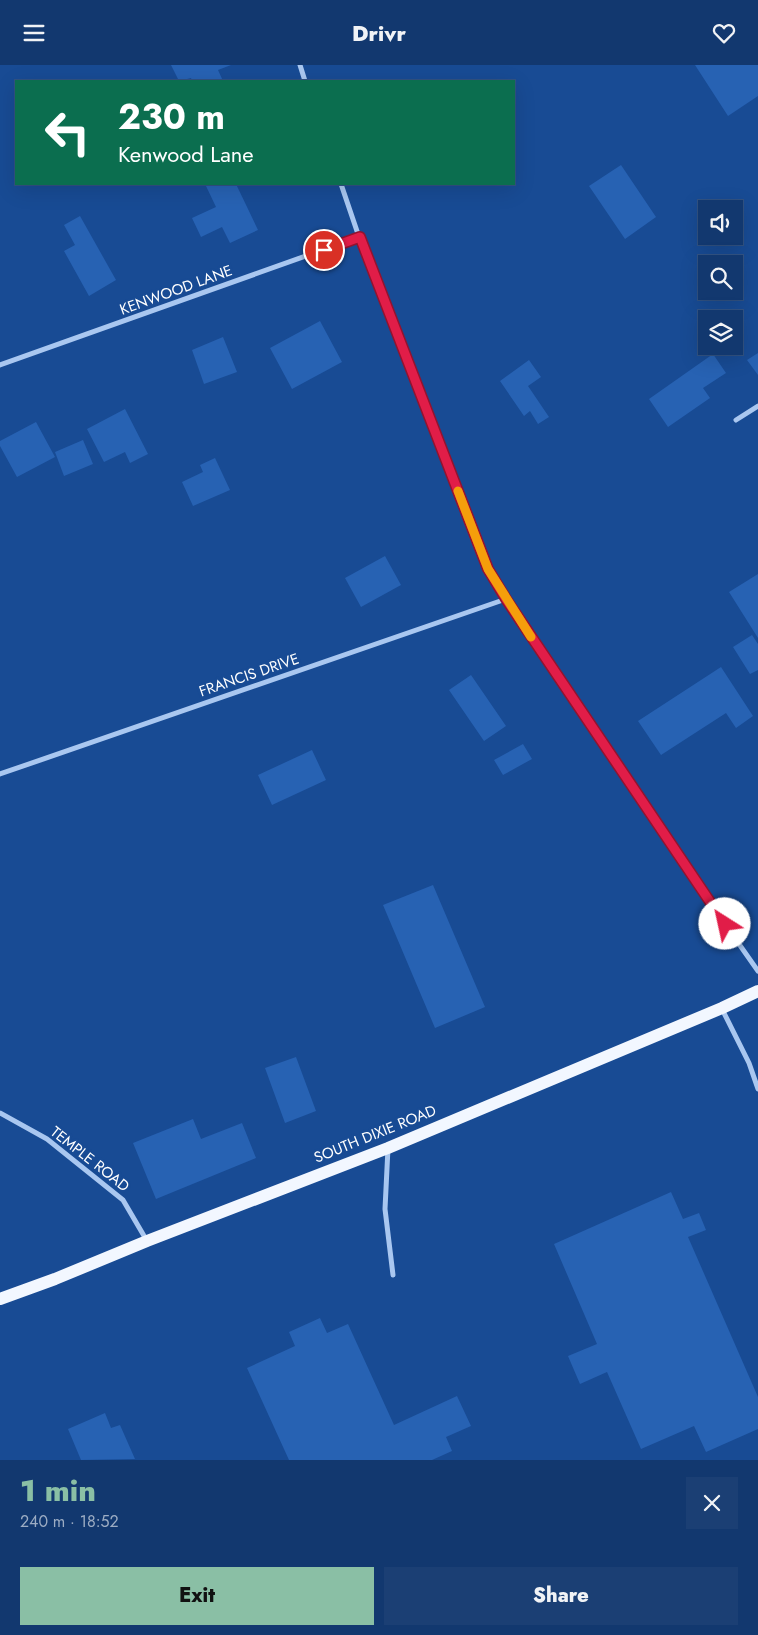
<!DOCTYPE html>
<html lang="en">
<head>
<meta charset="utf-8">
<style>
	:root { --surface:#12386f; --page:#1b3f74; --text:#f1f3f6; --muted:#9cacc3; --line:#315282; --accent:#8abfa5 }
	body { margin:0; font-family:Jost,sans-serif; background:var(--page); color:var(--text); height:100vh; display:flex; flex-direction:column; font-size:19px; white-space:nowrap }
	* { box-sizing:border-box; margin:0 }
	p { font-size:16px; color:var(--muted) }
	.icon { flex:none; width:28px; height:28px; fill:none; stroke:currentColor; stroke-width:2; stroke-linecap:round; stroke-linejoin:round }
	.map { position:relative; height:1395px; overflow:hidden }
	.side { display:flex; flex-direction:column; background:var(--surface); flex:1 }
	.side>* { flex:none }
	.banner { position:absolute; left:15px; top:15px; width:500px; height:105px; border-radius:0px; box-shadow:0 5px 20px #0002,0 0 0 1px var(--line); background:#0b6e4f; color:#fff; overflow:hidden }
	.buttons { position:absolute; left:698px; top:135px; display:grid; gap:10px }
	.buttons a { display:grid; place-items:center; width:45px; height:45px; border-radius:0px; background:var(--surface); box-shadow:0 5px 20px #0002,0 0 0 1px var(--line); font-size:25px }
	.pin { position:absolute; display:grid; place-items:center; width:42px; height:42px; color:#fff; margin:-21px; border:2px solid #fff; border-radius:50%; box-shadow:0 1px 5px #0007 }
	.me { position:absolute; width:55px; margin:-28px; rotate:325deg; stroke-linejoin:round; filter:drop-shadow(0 0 4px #0008) }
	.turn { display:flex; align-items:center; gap:18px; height:105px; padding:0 20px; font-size:22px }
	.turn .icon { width:65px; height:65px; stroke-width:2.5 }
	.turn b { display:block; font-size:35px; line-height:42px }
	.round { display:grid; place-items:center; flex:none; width:52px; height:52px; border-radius:0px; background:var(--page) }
	.summary { display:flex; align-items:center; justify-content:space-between; height:85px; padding:0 20px }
	h1 { font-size:30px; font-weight:800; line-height:38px; color:var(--accent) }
	.button { display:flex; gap:10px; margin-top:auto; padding:10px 20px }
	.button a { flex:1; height:58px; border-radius:0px; background:var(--accent); color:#111; font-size:20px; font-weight:800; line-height:58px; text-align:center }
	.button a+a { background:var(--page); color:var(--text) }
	header { display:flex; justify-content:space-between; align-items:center; height:65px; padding:0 20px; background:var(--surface); font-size:22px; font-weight:800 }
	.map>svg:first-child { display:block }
	.building { fill:#2762b3 }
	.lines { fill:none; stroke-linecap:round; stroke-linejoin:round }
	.minor { stroke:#a9c7f0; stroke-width:5 }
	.primary { stroke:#f2f7ff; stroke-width:12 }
	.route-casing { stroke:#92132f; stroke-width:12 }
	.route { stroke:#e11d48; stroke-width:9 }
	.slow { stroke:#f59e0b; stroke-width:9 }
	.labels { text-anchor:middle; stroke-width:5; stroke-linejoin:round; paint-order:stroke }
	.street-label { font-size:15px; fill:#fff; stroke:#184b94 }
</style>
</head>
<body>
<header><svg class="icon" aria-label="menu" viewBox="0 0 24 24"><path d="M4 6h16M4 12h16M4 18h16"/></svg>Drivr<svg class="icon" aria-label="heart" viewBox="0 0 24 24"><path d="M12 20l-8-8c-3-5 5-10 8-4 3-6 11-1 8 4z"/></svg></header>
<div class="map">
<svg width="758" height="1395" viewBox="0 0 758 1395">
	<rect width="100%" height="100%" fill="#184b94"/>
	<path class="building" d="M171,0h60l-13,5 5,11h-31l-1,-3 -12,3z
		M695,0h63v31l-30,20z
		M621,100l35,52 -31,22 -36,-53z
		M212,119h24l22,46 -28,13 -8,-16 -21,10 -9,-19 24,-11 -10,-21z
		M80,151l36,64 -27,16 -25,-45 11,-6 -11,-20z
		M320,256l22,41 -50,27 -22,-41z
		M223,272l14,35 -33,12 -12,-34z
		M758,288v22l-11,-15z
		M713,289l13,19 -23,15 7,10 -42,29 -19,-28z
		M529,295l12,17 -13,9 21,31 -11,7 -8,-13 -6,5 -24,-35z
		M125,344l23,45 -18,9 -5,-11 -21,10 -17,-33z
		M36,357l19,35 -38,20 -17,-31v-5z
		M83,375l10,24 -29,12 -9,-24z
		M215,393l15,32 -37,16 -11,-24 21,-10 -3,-7z
		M385,491l16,29 -40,22 -16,-29z
		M758,509v64l-29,-46z
		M752,570l6,9v26l-8,4 -17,-27z
		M721,602l32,49 -17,12 -10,-15 -65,42 -23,-34z
		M471,610l35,51 -22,15 -35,-51z
		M523,679l9,15 -29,16 -9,-15z
		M312,685l14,30 -54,25 -14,-30z
		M433,820l52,122 -50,21 -52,-123z
		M296,992l20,54 -31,12 -20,-55z
		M193,1054l8,20 41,-16 14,35 -100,41 -23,-56z
		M671,1127l12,27 16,-6 7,17 -18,7 70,160v32l-52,23 -12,-26 -53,23 -34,-77 -27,12 -12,-28 29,-12 -43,-100z
		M320,1253l7,15 21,-9 46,101 63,-29 14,30 -25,11 6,14 -20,9h-143l-42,-92 48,-22 -6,-14z
		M105,1348l6,15 9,-3 15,34 -54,1 -13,-31z"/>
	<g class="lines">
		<path class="minor" d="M300,0l5,16
			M341,119l18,53 129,332 18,30 186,278 66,94
			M0,300l359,-128
			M736,355l22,-14
			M0,709l506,-175
			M722,944l27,54 9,26
			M0,1048l47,26 76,61 24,41
			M388,1083l-3,61 8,66"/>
		<path class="primary" d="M0,1234l55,-20 92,-38 241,-93 334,-140 36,-17"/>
	</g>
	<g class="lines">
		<g class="route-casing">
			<path id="route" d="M324,185l36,-13 128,332 18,30 219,325"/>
		</g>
		<use href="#route" class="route"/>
		<path class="slow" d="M458,426l30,78 43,68"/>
	</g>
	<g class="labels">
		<g class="street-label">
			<text transform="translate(176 225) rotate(-20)" y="5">KENWOOD LANE</text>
			<text transform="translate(249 610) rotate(-19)" y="5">FRANCIS DRIVE</text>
			<text transform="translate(375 1069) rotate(-22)" y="5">SOUTH DIXIE ROAD</text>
			<text transform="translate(90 1094) rotate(38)" y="5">TEMPLE ROAD</text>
		</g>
	</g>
</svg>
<div class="buttons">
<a><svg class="icon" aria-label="sound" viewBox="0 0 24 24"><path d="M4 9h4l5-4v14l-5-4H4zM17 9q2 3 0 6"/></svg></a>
<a><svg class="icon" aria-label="search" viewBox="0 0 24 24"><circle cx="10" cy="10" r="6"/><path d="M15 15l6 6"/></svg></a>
<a><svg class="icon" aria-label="layers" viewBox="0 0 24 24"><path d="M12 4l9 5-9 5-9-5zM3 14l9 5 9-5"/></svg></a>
</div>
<div class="pin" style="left:324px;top:185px;background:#d93025"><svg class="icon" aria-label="arrive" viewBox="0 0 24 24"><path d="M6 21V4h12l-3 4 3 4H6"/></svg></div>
<svg class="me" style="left:725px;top:859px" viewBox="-20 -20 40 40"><circle r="19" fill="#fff"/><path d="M0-13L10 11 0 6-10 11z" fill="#e11d48"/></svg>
<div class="banner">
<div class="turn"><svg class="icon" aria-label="left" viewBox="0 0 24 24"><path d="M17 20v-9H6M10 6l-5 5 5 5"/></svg><div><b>230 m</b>Kenwood Lane</div></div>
</div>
</div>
<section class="side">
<div class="summary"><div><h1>1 min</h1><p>240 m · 18:52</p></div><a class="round"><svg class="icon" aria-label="close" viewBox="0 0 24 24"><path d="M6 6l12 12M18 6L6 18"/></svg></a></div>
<div class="button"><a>Exit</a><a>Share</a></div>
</section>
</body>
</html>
